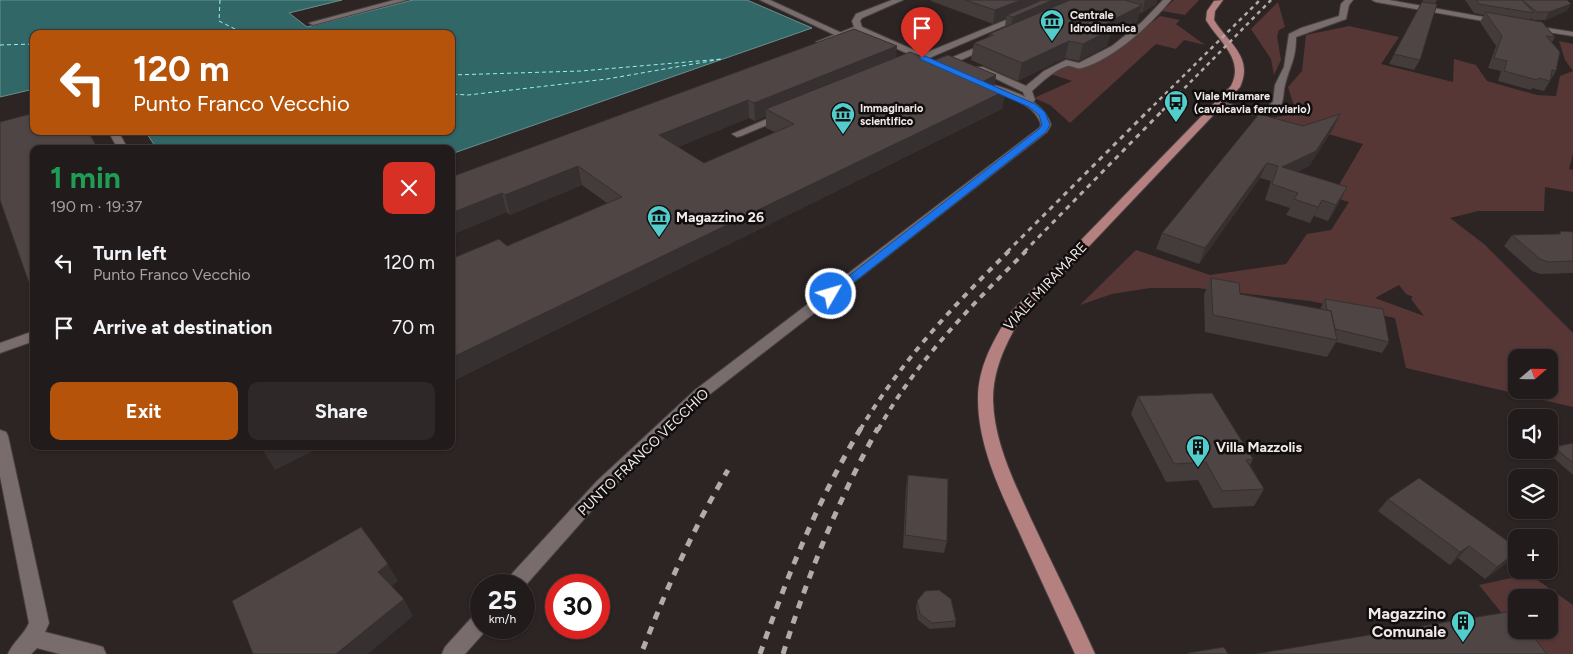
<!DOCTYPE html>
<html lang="en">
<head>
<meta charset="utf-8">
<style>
	:root { --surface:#221b1b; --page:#2e2828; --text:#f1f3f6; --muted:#a2a1a3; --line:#3f393a; --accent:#b45309 }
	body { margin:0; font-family:Figtree,sans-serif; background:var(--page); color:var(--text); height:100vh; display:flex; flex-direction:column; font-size:19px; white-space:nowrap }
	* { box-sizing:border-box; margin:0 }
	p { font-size:16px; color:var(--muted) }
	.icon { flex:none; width:28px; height:28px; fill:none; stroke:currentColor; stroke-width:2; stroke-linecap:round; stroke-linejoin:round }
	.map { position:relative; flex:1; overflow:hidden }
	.panel { position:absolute; left:30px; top:145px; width:425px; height:305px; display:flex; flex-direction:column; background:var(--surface); border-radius:10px; box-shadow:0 1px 4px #0004,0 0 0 1px var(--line) }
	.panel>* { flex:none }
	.guide { position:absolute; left:30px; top:30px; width:425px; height:105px; border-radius:10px; box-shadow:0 1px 4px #0004,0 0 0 1px var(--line); background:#b45309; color:#fff; overflow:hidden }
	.needle { width:32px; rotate:70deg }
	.fabs { position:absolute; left:1508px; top:349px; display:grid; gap:10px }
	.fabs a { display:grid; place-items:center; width:50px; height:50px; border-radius:10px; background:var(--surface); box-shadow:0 1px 4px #0004,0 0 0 1px var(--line); font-size:25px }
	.speed { position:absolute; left:470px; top:574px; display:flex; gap:10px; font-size:25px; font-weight:700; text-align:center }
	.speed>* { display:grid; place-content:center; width:65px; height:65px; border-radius:50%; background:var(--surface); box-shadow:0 1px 4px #0004,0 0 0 1px var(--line); line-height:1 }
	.speed small { font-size:12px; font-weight:400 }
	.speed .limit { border:8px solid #d22; background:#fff; color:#111 }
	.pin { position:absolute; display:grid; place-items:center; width:42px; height:42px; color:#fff; margin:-51px -21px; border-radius:50% 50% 50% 0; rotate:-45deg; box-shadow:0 0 5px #0007 }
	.pin .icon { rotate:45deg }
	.me { position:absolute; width:55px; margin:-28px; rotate:52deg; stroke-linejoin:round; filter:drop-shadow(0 0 4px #0008) }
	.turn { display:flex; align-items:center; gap:18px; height:105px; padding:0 20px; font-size:22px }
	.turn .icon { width:65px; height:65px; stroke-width:2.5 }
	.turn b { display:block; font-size:35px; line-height:42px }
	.round { display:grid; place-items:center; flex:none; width:52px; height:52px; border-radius:10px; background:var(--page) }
	.headline { display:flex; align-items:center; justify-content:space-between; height:85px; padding:0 20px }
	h1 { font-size:30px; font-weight:700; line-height:38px; color:#1e9e55 }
	.cta { display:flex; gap:10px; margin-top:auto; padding:10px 20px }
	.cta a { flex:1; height:58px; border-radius:10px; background:var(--accent); color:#fff; font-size:20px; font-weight:700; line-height:58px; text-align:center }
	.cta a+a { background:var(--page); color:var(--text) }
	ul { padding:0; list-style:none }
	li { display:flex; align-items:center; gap:15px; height:65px; padding:0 20px }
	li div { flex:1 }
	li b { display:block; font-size:19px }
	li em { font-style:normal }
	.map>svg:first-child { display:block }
	.green { fill:#563736; fill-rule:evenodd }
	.water { fill:#316767; stroke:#6b8e8e }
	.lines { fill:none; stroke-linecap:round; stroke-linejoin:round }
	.ferry { stroke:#97f2f0; stroke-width:1; stroke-dasharray:4 3; stroke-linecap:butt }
	.service-casing { stroke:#4a4242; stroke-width:2 }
	.pedestrian-casing { stroke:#4a4242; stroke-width:2 }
	.minor-casing { stroke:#4a4242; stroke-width:2 }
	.primary-casing { stroke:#4a4242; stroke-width:2 }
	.service { fill:#786d6c; fill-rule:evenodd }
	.pedestrian { fill:#786d6c; fill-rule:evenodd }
	.minor { fill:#786d6c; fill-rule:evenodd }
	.primary { fill:#b58080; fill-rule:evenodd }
	.rail-far3 { stroke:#b3abab; stroke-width:2.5; stroke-dasharray:4 4; stroke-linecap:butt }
	.rail-far2 { stroke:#b3abab; stroke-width:3; stroke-dasharray:5 5; stroke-linecap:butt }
	.rail-far1 { stroke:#b3abab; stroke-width:4; stroke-dasharray:6 6; stroke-linecap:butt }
	.rail { stroke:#b3abab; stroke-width:5; stroke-dasharray:8 8; stroke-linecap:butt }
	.wall { fill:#443b3b; fill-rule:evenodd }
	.shaded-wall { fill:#373030 }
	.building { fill:#4f4545; stroke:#373030 }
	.route { fill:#1a73e8; stroke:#114b97 }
	.labels { text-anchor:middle; stroke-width:5; stroke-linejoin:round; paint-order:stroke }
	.far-poi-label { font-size:11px; font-weight:bold; fill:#f1eaea; stroke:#120e0e; text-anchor:start }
	.poi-label { font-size:14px; font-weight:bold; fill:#f1eaea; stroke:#120e0e; text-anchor:start }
	.street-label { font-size:14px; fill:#f1eaea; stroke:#120e0e }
	.near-poi-label { font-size:16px; font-weight:bold; fill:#f1eaea; stroke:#120e0e; text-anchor:end }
</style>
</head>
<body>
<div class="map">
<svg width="1573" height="654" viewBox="0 0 1573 654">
	<rect width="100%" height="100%" fill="#2d2424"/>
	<path class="green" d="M1174,0h25l-14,15 -23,-4z
		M1278,2l7,25 -6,3 -2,6 4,24 -7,15 -3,-16 -20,-30z
		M1160,16l20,4 -4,4 29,21 -21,-5 -8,9 -20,-5 -86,79 -20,-18 -16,-7 38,-17 -21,-7 19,-10 10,4 37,-18z
		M1349,26l50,11 -18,27 72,18 1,-23 22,6 11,16 50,14 19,1 4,-20 13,-5 -8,-11 -6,-19 14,3v110l-4,15 4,1v22l-28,-5 -1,24h-66l-28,7 34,26 89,89v74l-167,-39 -11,-50 -85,-17 -113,-13h-47l-38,6 -32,11 56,-55 74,25 76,-11 21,-30 24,-4 18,-28 -17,-5 31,-53 -90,-26 13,-3 9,-6 -7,-22 14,-16 4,-36zM1399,285l7,9 7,3 -2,2 13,17 -49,-18zM1516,358h33v32h-33z
		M1529,574l44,31v49h-38l-56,-69zM1516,598h33v32h-33z"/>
	<path class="water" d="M0,0h342l-53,13 18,14 106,-27h334l65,28 -361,126v-5h-294l-12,-18h306v-97h-417v55l-34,8z"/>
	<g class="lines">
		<path class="ferry" d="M220,0l-1,21 26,13
			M0,45l34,-1
			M451,75l130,-4 141,-12 -115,20 -139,16 -17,-1"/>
		<g class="service-casing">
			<path id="service" d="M394,0h13l-94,25 -4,-2z
				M760,0h10l74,34 -7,2z
				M108,131h10l10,18h-10z
				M34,331v10l-34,12v-10z
				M0,430l6,2 2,4 41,187 -4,9 51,13 7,2 3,7h-46l-23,-6 -6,6h-23c5,-12 16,-19 21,-31l-29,-147z"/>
		</g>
		<g class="pedestrian-casing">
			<path id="pedestrian" d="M1163,0h8c-21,25 -57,59 -89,68 -6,2 -10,-3 -15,-2 -14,5 -24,15 -35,25l3,9 -2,2h-6l-4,-10 -47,-23 1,-2h6l43,19 18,-15 22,-11 13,3 33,-17 30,-24z
				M987,43l7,2 -35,16 -5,6h-6l-1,-2 6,-8z"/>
		</g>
		<g class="minor-casing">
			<path id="minor" d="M892,0h11l-41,18 -2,3 2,6 61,27 95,-39 7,2 -96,41v3l-16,1 -1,-2 3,-3 -57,-26 -35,13 -7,-2 38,-15 -2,-6 4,-7z
				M1345,0h8l-4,5 -3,14 -50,18c0,23 -6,28 -11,48 -2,7 -1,14 -4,20l-16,10 -22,-1 -27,-8v-4l3,-1 25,7 19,1 10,-7 2,-17 9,-18 5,-33 12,-6 38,-12 2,-12z
				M1372,0h17l111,20 4,2 -4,2 -124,-22z
				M1528,25l45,7v4l-45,-7z
				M987,83c23,6 57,17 64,42l-4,7 -342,266 -96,93 -85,96v-2h-19l2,-6 90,-98 98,-91 344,-262 2,-3c-6,-23 -38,-29 -57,-37l-2,-2z
				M783,112l3,1v4l-45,19 -4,1 -5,-3z
				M481,612v16h7l-23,26h-23l3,-7 29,-32z"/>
		</g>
		<g class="primary-casing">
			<path id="primary" d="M1223,0l-8,11 -1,9c14,23 40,37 26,67l-219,231c-15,25 -28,51 -28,82 1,42 21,82 38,119 21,45 44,90 64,135h-20c-17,-37 -34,-74 -51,-111 -20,-45 -46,-93 -46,-144 0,-33 16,-60 33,-87l220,-226c14,-27 -12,-44 -25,-66l1,-9 7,-10z"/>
		</g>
		<use href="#service" class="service"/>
		<use href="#pedestrian" class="pedestrian"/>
		<use href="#minor" class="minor"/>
		<use href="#primary" class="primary"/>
		<path class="rail-far3" d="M1148,111l112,-111
			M1162,111l109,-111"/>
		<path class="rail-far2" d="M1007,252l142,-142
			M1024,252l139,-142"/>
		<path class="rail-far1" d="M860,430c42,-70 92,-123 149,-179
			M878,430c38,-69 93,-124 148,-179"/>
		<path class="rail" d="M643,649c24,-62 51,-122 85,-179
			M760,654c27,-78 58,-154 101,-226
			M783,654c25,-79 55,-154 95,-226"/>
	</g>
	<path class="wall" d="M931,0h226l-1,4 -14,9 -2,-1 -3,10 -27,14 -3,10 -28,15 -14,-3 -47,23 -47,-21 3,-17 15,-6v-3l16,-7 1,-9 -13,6 -62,-23z
		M1423,0h14l-2,4 -15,56 -6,10 -25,-6z
		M1465,0h102v11l-22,9h-12l-2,-2 -1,2 25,17 -3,5 4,29 -12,20 -12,-3 -1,2 -33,-9 3,-10 -13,-3 8,-22 -16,-24 4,-7 -10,-2z
		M896,57l36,4 64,14 -2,12 11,4 -3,18 -551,273v-123l56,-13 100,-43 -25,-18 -72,30 -3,-3 -56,23v-58zM766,116v12l9,4 -71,31 -26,-16 71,-29 6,3z
		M1303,126l30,3 -24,37 -12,6 42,31 -11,18 -14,-5 -4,7 -24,-8 4,-7 -25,-8 6,-19 -11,-3 -61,86 -43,-15 6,-16z
		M1561,231l12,1v41l-33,1 -8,-3 -28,-25 8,-11 47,-1z
		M1211,278l29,16 80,15 5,-10 64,43 -7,11 -46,-11 -9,15 -122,-25 -1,-37z
		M1138,396l115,63 -3,6 14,24 -10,17 -41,2 -15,-28 -32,2 -35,-68z
		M1573,443v32l-25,-22 6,-6z
		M908,475l39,66 -3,12 -41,-5 3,-61z
		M1388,499l128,48v7l-8,8 -23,17 -27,-21 -8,7 -72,-54z
		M917,601l39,20 -1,6 -25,2 -12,-9 -2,-13z"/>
	<path class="shaded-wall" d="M1021,0h29l-43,15 -1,3 -13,6 2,-14z
		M1053,0h28l-71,30 3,-13z
		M1145,0h12l-1,4 -14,9z
		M1571,4l-4,7 -22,9 4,-8z
		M1142,5l-5,17 -27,14 -3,10 -28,15 4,-17 18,-18z
		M1069,41l-4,17 -47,23 4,-18z
		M897,46l-1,17 -130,46v7l-11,5 -1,-18z
		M996,75l-3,18 -11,-11z
		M1005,91l-3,18 -551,273v-24z
		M748,100l1,18 -88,36 -2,-19z
		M1340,114l-7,15 -24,37 -34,17 7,-16z
		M1267,163l-7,15 -61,86 6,-16z
		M578,166l4,19 -72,30 -5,-20z
		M1347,187l-8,16 -11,18 8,-16z
		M502,193l5,19 -56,23v-22z
		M1322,200l-8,16 -4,7 8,-16z
		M34,281v8l-5,-6z
		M267,446h56l-48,24 -13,-21z
		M1469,546l-11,12 -8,7 10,-13z
		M1516,552v2l-8,8 -23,17 12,-12z
		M388,564l10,17 -11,9 -9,-18z
		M404,599l9,17 -45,38h-32z"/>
	<path class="building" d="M965,0h56l-26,10z
		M1042,0h11l-40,17 -6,-2z
		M1070,0h55l17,5 -41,21 11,3 -29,15 -14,-3 -47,22 -48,-20 19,-8 -4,-1z
		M1476,0h46l12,13 -55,-9z
		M1522,0h45l4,4 -22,8h-12z
		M1422,2l15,2 -17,56 -26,-6z
		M1485,12l57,10 13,15 -9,-1 14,16 -4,19 -4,-1 -2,11 -12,-3 -1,2 -33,-9 3,-10 -13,-3 8,-22z
		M854,29l43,17 -143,57 -6,-3 -89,35 45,28 90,-39 -28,-15 144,-57 22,9 16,-6 48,20 -14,7 23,9 -554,267v-99l48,-20 8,7 115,-49 -44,-31 -73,29 -3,-2 -51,20v-36z
		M34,113v18h54l10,18h-64v132l-5,2 -29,-83v-78z
		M1259,114l44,12 37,-12 -24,37 -34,16 65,20 -11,18 -14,-5 -4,7 -24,-8 4,-6 -26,-9 6,-18 -11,-3 -62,85 -43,-15z
		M1561,231l12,1v29l-25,1 -8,-3 -28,-24 48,-1z
		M1211,278l28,5 1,11 91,17 6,29 -124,-25z
		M1325,299l58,10 6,33 -54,-13 -4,-18 -4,-1z
		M1212,393l41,66 -7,1 18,29 -42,2 -16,-29 -32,2 -36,-68z
		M1573,443v20l-19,-16z
		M261,446h6l-5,3z
		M908,475l40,4 -1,62 -42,-6z
		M1419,478l97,69v5l-19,15 -28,-21 -9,6 -72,-53z
		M361,527l27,37 -10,8 26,27 -68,55h-83l-21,-53z
		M939,590l12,9 5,22 -24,2 -12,-9 -3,-13 8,-10z
		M1513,611l3,5v14h12l19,24h-292z
		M1224,647l4,7h-39l-1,-1z"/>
	<path class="route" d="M920,56h5l110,48 10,8 5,13 -4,7 -211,165h-7l-2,-3 2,-2 211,-163 3,-4 -3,-10 -10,-8 -109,-48z"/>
	<defs>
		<g id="museum-pin" transform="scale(1.25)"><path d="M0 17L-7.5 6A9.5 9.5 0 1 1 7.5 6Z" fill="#52cdcc" stroke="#120e0e"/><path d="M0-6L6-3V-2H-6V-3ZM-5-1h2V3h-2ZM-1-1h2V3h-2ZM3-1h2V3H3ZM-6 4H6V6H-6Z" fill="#111"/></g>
		<g id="bus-pin" transform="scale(1.25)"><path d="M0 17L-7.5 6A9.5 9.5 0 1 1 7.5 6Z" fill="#52cdcc" stroke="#120e0e"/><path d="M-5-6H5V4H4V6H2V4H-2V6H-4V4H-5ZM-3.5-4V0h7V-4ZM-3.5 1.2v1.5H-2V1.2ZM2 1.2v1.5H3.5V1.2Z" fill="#111"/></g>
		<g id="building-pin" transform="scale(1.25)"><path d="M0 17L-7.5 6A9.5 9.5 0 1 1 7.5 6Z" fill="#52cdcc" stroke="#120e0e"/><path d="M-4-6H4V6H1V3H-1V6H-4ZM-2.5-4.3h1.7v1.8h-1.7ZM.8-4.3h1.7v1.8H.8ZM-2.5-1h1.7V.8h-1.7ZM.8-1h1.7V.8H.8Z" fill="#111"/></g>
	</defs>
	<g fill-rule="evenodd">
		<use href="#museum-pin" x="1052" y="21"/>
		<use href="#bus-pin" x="1176" y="102"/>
		<use href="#museum-pin" x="843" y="114"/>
		<use href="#museum-pin" x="659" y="217"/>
		<use href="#building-pin" x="1198" y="447"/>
		<use href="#building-pin" x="1463" y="622"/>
	</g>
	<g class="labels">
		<g class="far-poi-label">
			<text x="1070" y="19">Centrale<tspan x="1070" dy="13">Idrodinamica</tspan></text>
			<text x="1194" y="100">Viale Miramare<tspan x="1194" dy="13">(cavalcavia ferroviario)</tspan></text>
			<text x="860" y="112">Immaginario<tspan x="860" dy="13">scientifico</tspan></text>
		</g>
		<g class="poi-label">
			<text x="676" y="222">Magazzino 26</text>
			<text x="1216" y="452">Villa Mazzolis</text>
		</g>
		<g class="street-label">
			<text transform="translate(1045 286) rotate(-47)" y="5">VIALE MIRAMARE</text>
			<text transform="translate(643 452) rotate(-44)" y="5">PUNTO FRANCO VECCHIO</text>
		</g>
		<g class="near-poi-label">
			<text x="1446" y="619">Magazzino<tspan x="1446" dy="18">Comunale</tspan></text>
		</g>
	</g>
</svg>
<div class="fabs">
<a><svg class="needle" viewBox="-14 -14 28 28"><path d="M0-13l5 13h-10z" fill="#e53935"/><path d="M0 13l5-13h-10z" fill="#a2a1a3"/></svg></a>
<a><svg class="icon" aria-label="sound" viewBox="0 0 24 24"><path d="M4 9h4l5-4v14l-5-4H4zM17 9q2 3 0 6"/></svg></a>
<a><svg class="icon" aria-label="layers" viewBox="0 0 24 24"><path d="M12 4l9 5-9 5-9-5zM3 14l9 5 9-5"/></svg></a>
<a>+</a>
<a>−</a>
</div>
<div class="speed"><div>25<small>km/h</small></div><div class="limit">30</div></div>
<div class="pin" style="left:922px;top:58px;background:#d93025"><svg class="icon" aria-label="arrive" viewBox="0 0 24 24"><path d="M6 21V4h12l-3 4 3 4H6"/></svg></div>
<svg class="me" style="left:831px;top:294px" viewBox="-20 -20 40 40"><circle r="17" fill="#1a73e8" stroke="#fff" stroke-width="3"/><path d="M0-11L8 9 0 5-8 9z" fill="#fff"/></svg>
<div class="guide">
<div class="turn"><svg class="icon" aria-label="left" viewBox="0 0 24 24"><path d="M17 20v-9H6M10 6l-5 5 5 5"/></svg><div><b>120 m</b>Punto Franco Vecchio</div></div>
</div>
<section class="panel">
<div class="headline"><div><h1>1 min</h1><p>190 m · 19:37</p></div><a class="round" style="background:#d93025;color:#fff"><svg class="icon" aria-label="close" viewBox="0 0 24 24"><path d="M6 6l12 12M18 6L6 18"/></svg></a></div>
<ul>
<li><svg class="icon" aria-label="left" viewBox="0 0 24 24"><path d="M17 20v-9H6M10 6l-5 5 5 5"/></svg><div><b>Turn left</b><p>Punto Franco Vecchio</p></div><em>120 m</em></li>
<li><svg class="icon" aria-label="arrive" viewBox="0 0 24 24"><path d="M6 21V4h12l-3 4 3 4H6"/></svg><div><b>Arrive at destination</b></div><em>70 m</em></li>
</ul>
<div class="cta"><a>Exit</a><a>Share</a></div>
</section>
</div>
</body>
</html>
